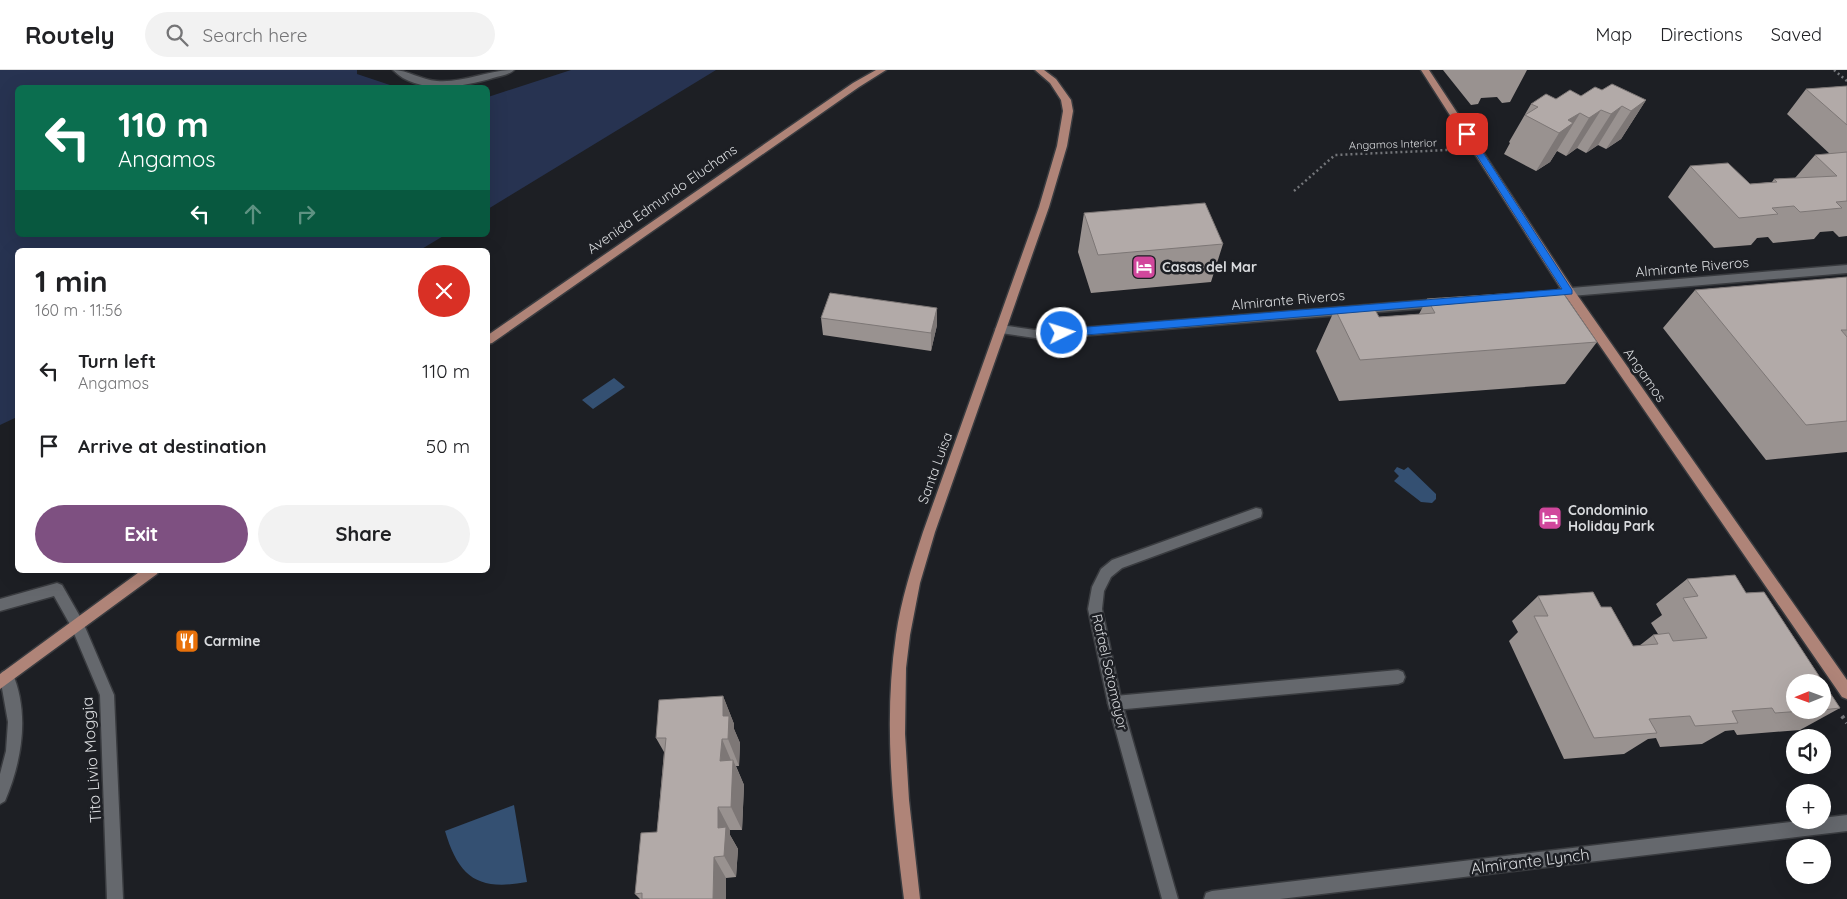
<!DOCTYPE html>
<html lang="en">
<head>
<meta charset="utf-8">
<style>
	:root { --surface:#fff; --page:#f2f2f2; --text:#202124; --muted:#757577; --line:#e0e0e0; --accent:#7e5081 }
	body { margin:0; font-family:Quicksand,sans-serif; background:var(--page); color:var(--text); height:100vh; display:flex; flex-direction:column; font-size:19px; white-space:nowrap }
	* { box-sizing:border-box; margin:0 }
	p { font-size:16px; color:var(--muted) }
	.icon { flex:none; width:28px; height:28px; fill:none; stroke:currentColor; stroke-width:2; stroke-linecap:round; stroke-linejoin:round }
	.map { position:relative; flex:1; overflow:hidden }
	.panel { position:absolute; left:15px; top:178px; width:475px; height:325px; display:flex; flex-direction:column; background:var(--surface); border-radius:8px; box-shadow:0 5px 20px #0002 }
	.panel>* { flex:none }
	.guide { position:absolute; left:15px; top:15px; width:475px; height:152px; border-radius:8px; box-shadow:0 5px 20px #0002; background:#0b6e4f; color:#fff; overflow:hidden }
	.needle { width:32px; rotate:269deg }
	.buttons { position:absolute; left:1786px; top:604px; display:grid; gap:10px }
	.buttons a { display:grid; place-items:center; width:45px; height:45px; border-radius:50%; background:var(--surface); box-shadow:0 5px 20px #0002; font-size:25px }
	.pin { position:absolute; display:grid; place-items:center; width:42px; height:42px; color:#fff; margin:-21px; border-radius:10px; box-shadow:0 2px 8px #0006 }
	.me { position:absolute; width:55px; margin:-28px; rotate:86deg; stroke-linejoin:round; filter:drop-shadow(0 0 4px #0008) }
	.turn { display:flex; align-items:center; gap:18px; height:105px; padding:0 20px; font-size:22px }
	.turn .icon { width:65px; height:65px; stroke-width:2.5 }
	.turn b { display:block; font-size:35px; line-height:42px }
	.lanes { display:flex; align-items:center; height:48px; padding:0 20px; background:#0003; justify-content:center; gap:25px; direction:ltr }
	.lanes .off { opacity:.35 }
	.round { display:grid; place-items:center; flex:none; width:52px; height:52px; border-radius:26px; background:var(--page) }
	.head { display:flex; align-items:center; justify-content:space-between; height:85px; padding:0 20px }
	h1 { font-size:30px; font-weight:800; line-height:38px }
	.action { display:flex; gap:10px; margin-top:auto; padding:10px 20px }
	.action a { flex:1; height:58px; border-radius:30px; background:var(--accent); color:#fff; font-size:20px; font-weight:800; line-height:58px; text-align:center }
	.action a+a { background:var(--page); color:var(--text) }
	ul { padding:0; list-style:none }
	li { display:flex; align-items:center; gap:15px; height:75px; padding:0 20px }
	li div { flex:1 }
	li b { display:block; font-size:19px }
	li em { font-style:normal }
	header { display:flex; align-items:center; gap:30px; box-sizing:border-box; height:70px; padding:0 25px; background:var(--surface); border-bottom:1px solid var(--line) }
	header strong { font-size:24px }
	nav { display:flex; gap:28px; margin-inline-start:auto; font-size:18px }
	.search { width:350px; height:45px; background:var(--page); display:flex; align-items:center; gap:12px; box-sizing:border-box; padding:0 18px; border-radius:28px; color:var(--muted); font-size:19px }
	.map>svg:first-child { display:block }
	.green { fill:#273351 }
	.water { fill:#345072 }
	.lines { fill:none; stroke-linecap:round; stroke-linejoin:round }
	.service-casing { stroke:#393b3f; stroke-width:3 }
	.minor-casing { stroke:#393b3f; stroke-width:3 }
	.primary-casing { stroke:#393b3f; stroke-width:3 }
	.path-far1 { stroke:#74767a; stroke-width:2.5; stroke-dasharray:2 3; stroke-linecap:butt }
	.path { stroke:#74767a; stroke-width:4; stroke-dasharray:3 4.5; stroke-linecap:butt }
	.service { fill:#65686d; fill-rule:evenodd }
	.minor { fill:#65686d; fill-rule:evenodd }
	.primary { fill:#af8478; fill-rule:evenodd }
	.wall { fill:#999290; fill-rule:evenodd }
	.shaded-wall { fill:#7d7776 }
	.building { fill:#b2aaa8; stroke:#7d7776 }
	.route { fill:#1a73e8; stroke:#114b97 }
	.labels { text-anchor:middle; stroke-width:5; stroke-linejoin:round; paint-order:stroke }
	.far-street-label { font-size:11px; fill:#d9dbde; stroke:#1d1f24 }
	.street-label { font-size:14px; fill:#d9dbde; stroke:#1d1f24 }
	.poi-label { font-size:14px; font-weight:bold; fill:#d9dbde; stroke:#1d1f24; text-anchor:start }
	.near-street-label { font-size:16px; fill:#d9dbde; stroke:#1d1f24 }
</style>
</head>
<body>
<header>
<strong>Routely</strong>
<div class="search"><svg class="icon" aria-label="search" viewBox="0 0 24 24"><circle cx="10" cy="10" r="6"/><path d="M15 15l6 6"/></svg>Search here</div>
<nav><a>Map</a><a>Directions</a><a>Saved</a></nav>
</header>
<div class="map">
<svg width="1847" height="829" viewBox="0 0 1847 829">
	<rect width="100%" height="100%" fill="#1d1f24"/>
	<path class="green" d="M0,0h357v4l39,13 -378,1v147h427l-25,15 -46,-2 -5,2h-351l-1,167 -17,8z
		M571,0h145l-228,139v-112z"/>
	<path class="water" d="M614,308l11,9 -32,22 -11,-9z
		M1397,397l7,3 4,-3 28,27v5l-4,4 -11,-1 -27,-21 5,-5 -5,-5z
		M514,735l13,77c-49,9 -68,-4 -82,-51z"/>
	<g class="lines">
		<g class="service-casing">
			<path id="service" d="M393,0c15,0 28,10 44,11 27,2 51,-11 77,-11 -5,5 -14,6 -21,8 -30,9 -76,17 -100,-8z
				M57,513l5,2 20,35 2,4 -2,4 -5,2 -5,-2 -18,-32 -54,15v-12z
				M7,600l5,2c18,41 10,89 -7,129l-5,3v-30l6,-23 2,-29 -8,-45 2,-5z
				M1398,600l5,2 2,5 -2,5 -5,2 -283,26 -5,-2 -2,-5 2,-5 5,-2z"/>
		</g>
		<g class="minor-casing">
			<path id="minor" d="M1847,195v8l-288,24 -5,-4 5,-4z
				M1440,229l5,4 -5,4 -398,32 -41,-6 -6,-4 6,-4 41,6z
				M1256,438l5,1 1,4 -1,4 -139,51 -11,9 -7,14 -2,18 20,94 56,196h-16l-54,-196 -20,-94 4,-22 9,-18 11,-9z
				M77,548l5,2 32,75 9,204h-16l-7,-204 -30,-71 2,-4z
				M1847,745v16l-567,68h-76l2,-6 6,-2 595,-71h15v-2z"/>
		</g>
		<g class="primary-casing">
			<path id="primary" d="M876,0h10l-27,17 -367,256 -4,1v-9l365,-252z
				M1035,0h9l12,9 15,21 2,11 -6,35 -18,61 -114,325 -15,51 -10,52 -4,33 -1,66 4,66 11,99h-16c-11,-88 -21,-176 -8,-264 5,-35 16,-69 27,-103l116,-325 18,-61 6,-35 -2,-11 -11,-17z
				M1421,0h8l144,219 274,391v19l-5,-2 -277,-402z
				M142,500h17l-2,4 -157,115v-15z"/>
		</g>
		<path class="path-far1" d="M1834,0l13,11
			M1294,121l41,-36 113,-5"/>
		<path class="path" d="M1842,646l5,7"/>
		<use href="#service" class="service"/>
		<use href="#minor" class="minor"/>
		<use href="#primary" class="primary"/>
	</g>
	<path class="wall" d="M1443,0h84l-17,32 -8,1 -5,-6 -16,1 -3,6 -7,1z
		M1847,16v150l-8,1 -6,-6 -13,1 -6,7 -41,4 -5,-6 -11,1 -6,7 -37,3 -46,-51 22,-31 60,18 22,-2 2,-3 21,-1 20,-23 15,-1 -43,-40 19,-25z
		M1602,20l44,10 -25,39 -15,10 -8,-4 -12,8 -9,-5 -11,8 -9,-5 -7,11 -14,9 -32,-17 6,-11 -1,-1 22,-38 25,-5 25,-3z
		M1084,143l139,31 -12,38 -120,11 -13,-41z
		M1847,207v175l-81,8 -103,-132 32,-38z
		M1427,229l170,43 -32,42 -226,17 -23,-50 19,-42 44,8 40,-3z
		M821,248l116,7 -6,26 -108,-16z
		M1735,505l11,18 18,-1 76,116 -40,22 -63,5 -3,-5 -9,1 -23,13 -42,3 -4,-9 -8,1 -24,15 -60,5 -55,-118 9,-9 -6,-11 26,-25 55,-4 8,15h10l22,39h6l14,-11 5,-1 -7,-11 11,-8 -6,-11 31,-25zM1795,612h27v28h-27z
		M723,626l11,28v5l6,14 -1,23h-3l8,19 -2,45h-12v5l8,14 -2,28 -10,1v21h-86l-5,-5 22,-62 7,-80 -8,-14z"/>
	<path class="shaded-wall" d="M1646,30l-25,39 -15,10 25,-38z
		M1622,36l-24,39 -12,8 25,-39z
		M1601,40l-24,38 -11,8 23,-38z
		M1580,43l-30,49 -14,9 23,-38 9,-13z
		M937,238v17l-6,26v-18z
		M723,626l11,28v5l6,14 -1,23 -11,-27 -5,-23z
		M722,669l11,26v-5l11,25 -2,45 -11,-23 -11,-46z
		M718,737l12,23v5l8,14 -2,28 -12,-21 -6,-28z
		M714,787l12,21v21h-13z"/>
	<path class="building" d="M1612,14l34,16 -15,11 -9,-5 -11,8 -10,-4 -12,8 -9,-5 -12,7 5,3 -14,10 -34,-18 13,-8 -7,-3 15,-10 10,5 14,-9 11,6 14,-9 7,3z
		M1847,16v39l-41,-36z
		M1847,82v49l-11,1 6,6 -42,4 -6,-6 -22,2 6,6 -39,4 -49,-52 38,-3 22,21 27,-2 -3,-3 63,-3 -22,-21z
		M1205,133l18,41 -125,11 -14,-42z
		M1847,207v53h-6l6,7v84l-41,4 -111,-135z
		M1561,220l36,52 -237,18 -25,-51 38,-3 6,11 56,-4 -8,-14z
		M830,223l107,15 -6,25 -110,-15z
		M1735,505l11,18 18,-1 76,116 -18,2v-28h-27v28h22l-42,3 -3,-5 -40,3 6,12 -43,3 -5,-10 -41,3 8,14 -63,5 -60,-122h14l-10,-20 55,-4 8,15h10l22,39 25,-2 -5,-9 16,-2 4,8 34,-3 -24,-40 15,-2 -11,-17z
		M723,626v20h6l-1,23h-6l-2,22 13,-1 -2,47h-13v21l8,-1 -2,29 -10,1 -1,42h-71v-6l-7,1 6,-61 16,-1 9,-94h-10l3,-38z"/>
	<path class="route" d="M1464,62l7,2 101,156v4l-510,43 -5,-4 5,-4 500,-40 -99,-155z"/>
	<defs>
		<g id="hotel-square" transform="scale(1.25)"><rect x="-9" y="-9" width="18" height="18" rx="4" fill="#d1479c" stroke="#1d1f24"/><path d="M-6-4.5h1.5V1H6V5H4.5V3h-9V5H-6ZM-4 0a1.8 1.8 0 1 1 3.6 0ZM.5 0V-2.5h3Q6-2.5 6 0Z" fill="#fff"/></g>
		<g id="restaurant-square" transform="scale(1.25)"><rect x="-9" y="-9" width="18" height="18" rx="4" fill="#e8710a" stroke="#1d1f24"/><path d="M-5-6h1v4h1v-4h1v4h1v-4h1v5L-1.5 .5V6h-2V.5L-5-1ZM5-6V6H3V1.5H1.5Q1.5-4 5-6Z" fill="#fff"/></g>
	</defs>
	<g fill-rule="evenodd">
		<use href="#hotel-square" x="1144" y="197"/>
		<use href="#hotel-square" x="1550" y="448"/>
		<use href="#restaurant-square" x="187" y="571"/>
	</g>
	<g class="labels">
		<g class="far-street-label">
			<text transform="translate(1393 74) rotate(-2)" y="4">Angamos Interior</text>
		</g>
		<g class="street-label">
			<text transform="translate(662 129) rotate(-35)" y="5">Avenida Edmundo Eluchans</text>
			<text transform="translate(1692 197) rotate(-5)" y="5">Almirante Riveros</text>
			<text transform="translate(1288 230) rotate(-5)" y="5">Almirante Riveros</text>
			<text transform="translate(1645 305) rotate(55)" y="5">Angamos</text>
			<text transform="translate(935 398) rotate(-70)" y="5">Santa Luisa</text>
			<text transform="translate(1110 602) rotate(77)" y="5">Rafael Sotomayor</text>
		</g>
		<g class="poi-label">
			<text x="1162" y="202">Casas del Mar</text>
			<text x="1568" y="445">Condominio<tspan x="1568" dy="16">Holiday Park</tspan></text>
			<text x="204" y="576">Carmine</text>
		</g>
		<g class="near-street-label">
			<text transform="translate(91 690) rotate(-94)" y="6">Tito Livio Moggia</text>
			<text transform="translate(1530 791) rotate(-7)" y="6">Almirante Lynch</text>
		</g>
	</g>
</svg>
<div class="buttons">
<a><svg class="needle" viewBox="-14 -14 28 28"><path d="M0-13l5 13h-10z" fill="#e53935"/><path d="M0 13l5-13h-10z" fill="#757577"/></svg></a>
<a><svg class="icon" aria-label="sound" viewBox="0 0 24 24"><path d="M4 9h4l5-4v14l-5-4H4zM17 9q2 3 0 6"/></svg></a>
<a>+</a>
<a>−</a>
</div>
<div class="pin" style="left:1467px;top:64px;background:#d93025"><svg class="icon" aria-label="arrive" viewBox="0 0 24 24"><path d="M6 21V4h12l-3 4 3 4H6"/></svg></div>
<svg class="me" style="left:1062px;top:263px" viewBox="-20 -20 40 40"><circle r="17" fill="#1a73e8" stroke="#fff" stroke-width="3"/><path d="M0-11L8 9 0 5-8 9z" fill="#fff"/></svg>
<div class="guide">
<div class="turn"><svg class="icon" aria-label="left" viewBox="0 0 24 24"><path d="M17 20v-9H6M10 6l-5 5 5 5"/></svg><div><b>110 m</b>Angamos</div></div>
<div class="lanes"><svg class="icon" aria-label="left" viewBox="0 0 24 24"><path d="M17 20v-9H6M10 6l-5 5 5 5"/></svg><svg class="icon off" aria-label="ahead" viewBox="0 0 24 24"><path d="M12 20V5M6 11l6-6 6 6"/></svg><svg class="icon off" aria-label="right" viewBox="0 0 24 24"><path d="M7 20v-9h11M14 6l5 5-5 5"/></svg></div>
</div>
<section class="panel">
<div class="head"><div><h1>1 min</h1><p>160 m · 11:56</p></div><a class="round" style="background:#d93025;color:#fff"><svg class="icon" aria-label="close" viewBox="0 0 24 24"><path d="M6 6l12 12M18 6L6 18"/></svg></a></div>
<ul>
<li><svg class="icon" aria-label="left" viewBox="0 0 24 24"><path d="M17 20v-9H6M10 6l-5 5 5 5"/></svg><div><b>Turn left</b><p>Angamos</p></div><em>110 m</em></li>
<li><svg class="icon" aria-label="arrive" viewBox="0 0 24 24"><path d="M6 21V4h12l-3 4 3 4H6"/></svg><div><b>Arrive at destination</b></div><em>50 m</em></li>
</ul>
<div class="action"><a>Exit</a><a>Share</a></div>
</section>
</div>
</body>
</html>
